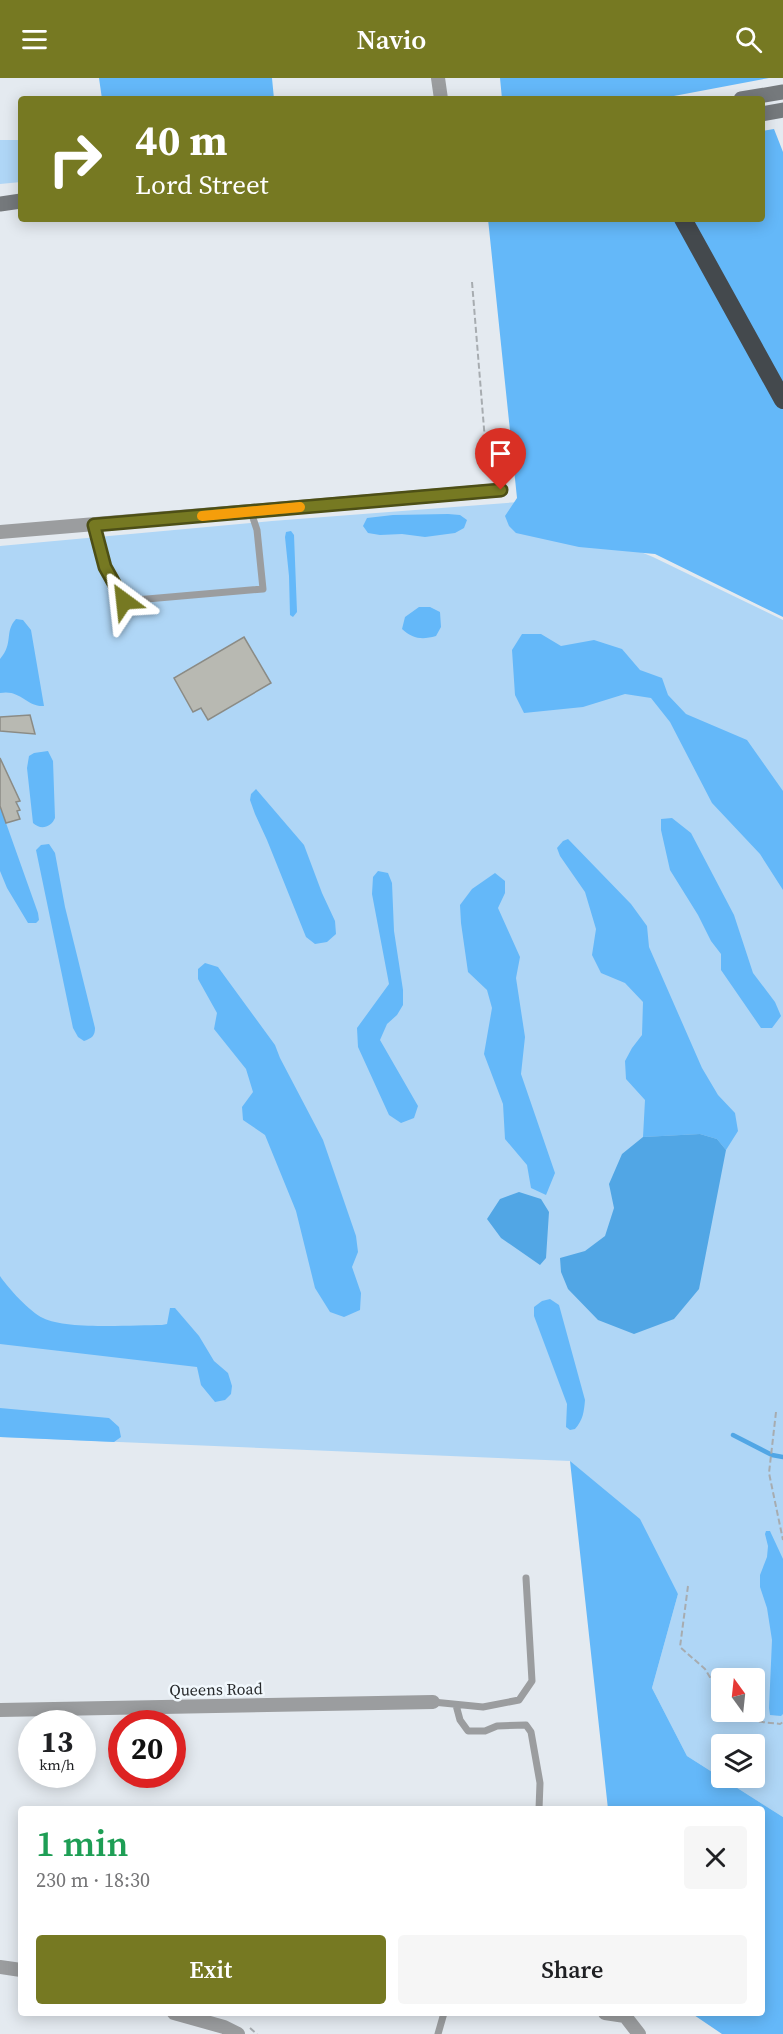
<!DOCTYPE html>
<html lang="en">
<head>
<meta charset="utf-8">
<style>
	:root { --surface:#fff; --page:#f6f6f6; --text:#202124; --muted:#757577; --accent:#767922 }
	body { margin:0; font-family:"Source Serif 4",serif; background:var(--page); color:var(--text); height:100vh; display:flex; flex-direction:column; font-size:22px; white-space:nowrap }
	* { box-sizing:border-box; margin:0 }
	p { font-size:20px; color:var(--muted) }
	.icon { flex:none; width:33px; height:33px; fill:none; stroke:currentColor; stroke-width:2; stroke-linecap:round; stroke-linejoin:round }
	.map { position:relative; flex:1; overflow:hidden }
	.details { position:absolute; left:18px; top:1728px; width:747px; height:210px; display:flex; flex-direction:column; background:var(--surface); border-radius:6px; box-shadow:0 3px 15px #0003 }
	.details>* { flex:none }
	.hud { position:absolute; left:18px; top:18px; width:747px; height:126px; border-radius:6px; box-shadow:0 3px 15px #0003; background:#767922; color:#fff; overflow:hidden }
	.needle { width:39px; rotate:345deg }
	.buttons { position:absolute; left:711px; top:1590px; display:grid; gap:12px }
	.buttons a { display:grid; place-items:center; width:54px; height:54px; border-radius:6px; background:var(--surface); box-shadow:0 3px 15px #0003; font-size:30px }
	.speed { position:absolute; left:18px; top:1632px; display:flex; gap:12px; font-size:30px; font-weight:700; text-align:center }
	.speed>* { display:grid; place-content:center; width:78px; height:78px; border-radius:50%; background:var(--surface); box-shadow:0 3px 15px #0003; line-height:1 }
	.speed small { font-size:15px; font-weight:400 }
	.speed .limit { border:9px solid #d22; background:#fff; color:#111 }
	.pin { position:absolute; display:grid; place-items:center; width:51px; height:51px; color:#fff; margin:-62px -26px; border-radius:50% 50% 50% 0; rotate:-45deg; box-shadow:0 0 6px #0007 }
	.pin .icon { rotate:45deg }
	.me { position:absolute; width:66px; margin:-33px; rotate:330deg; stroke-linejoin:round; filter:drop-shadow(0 0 4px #0008) }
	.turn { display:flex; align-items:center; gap:21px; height:126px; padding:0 18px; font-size:27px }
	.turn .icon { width:78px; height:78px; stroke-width:2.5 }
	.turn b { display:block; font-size:42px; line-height:51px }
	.round { display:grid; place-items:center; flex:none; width:63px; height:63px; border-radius:6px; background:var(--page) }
	.summary { display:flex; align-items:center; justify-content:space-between; height:102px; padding:0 18px }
	h1 { font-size:36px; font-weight:600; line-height:45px; color:#1e9e55 }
	.button { display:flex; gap:12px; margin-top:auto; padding:12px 18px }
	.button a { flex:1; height:69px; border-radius:6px; background:var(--accent); color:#fff; font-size:24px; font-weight:600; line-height:69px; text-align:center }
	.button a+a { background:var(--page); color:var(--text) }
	header { display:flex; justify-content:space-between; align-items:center; height:78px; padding:0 18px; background:var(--accent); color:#fff; font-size:27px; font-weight:600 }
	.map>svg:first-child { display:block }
	.green { fill:#afd6f6; fill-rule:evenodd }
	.forest { fill:#64b8f9 }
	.water { fill:#51a6e5 }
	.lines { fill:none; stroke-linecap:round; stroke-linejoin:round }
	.stream { stroke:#51a6e5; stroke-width:4.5 }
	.building { fill:#b8b9b2; stroke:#8b8b85; stroke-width:1.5 }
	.path { stroke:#a7acb0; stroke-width:2; stroke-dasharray:6 3; stroke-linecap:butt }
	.service { stroke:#9b9d9f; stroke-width:7 }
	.minor { stroke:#9b9d9f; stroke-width:14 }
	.secondary { stroke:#75797c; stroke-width:15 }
	.motorway { stroke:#44494d; stroke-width:18 }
	.route-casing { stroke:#4d4f16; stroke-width:15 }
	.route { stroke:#767922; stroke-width:10 }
	.slow { stroke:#f59e0b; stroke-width:10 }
	.labels { text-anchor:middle; stroke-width:5; stroke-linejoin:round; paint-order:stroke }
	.street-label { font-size:16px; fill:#27292b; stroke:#f1f8fd }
</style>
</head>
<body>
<header><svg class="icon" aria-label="menu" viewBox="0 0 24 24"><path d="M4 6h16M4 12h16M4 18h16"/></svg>Navio<svg class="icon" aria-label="search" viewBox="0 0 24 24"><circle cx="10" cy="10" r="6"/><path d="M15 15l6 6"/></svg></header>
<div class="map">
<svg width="783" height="1956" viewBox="0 0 783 1956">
	<rect width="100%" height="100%" fill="#e4eaf0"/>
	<path class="green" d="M0,62h21v42l-21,2z
		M519,424l134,55 130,63v1197l-96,-61 -35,-68 26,-94 -108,-133 -570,-24v-891l272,-25zM722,1600h32v34h-32zM722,1666h32v34h-32z"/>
	<path class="forest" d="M99,0h173l2,21h-172z
		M500,0h269l-111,21h-156z
		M774,51l9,23v465l-128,-63 -76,-7 -63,-14 -7,-7 -4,-10 12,-18 -29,-279h274v-88z
		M448,436l12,1 7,5 -3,8 -9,5 -30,4 -23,-3 -22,1 -12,-2 -5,-7 4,-8 26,-3z
		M291,453l3,4 3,77 -4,5 -3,-2 -1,-39 -4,-39 1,-5z
		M419,529h11l10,5 1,15 -5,9c-14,4 -23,3 -34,-7l3,-12z
		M16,541l7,1 8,10 13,76c-18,1 -23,-17 -44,-13v-34c14,-16 4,-27 16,-40z
		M522,556h19l20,12 33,-6 28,9 18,21 22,8 6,17 18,19 61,26 36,51v99l-23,-36 -48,-51 -42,-81 -19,-24 -26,-4 -42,13 -59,6 -9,-18 -3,-45z
		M48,673l5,10 2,57c-4,10 -15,12 -22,5l-6,-55 2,-12 5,-3z
		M256,711l48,56 18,48 13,28 1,13 -9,8 -12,2 -9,-7 -39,-97 -12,-26 -5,-14 1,-6z
		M0,728l38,107 1,7 -3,3h-8l-21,-35 -7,-17z
		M672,740l19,15 43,82 19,58 22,29 6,14 -9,12h-11l-40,-58v-16l-10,-13 -13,-26 -28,-45 -9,-40v-11z
		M568,761l63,65 16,22 2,21 53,121 16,27 17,18 3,18 -12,19 -9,-11 -17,-5 -57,3 2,-37 -19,-21 -1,-18 7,-13 10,-13 1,-33 -18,-19 -24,-10 -9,-18 4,-26 -11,-37 -25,-36 -3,-8 6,-7z
		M49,766l6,9 10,54 30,121c0,8 -3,10 -11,13l-6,-4 -5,-9 -37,-178 5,-5z
		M378,793l10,2 4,10 2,48 9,59v15l-6,10 -10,9 -7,16 38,66 -4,12 -13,5 -12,-8 -31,-68 -1,-19 32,-44 -17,-90 1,-17z
		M495,795l10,8v12l-7,15 22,49 -4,21 9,59 -4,37 34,99 -9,22 -15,-7 -4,-23 -22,-26 -2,-35 -19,-50 8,-46 -5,-18 -19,-18 -7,-49 -1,-18 12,-16z
		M205,885l13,4 57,78 5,13 43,82 33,96 2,16 -6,15 9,26 -1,17 -16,7 -14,-5 -15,-24 -19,-77 -31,-76 -22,-15 -1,-13 11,-15 -7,-23 -32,-40 3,-16 -19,-34v-10z
		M0,1198c8,12 30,36 43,42 24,12 90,7 119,7l5,-1 3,-16h5l24,28 15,25 14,12 4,13 -1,8 -6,6 -10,2 -14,-17 -4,-18 -197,-23z
		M550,1221l9,6 26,95c-1,12 -2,20 -10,29l-5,1 -4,-3 1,-23 -33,-88v-9l8,-6z
		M0,1330l109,10 10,9 2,10 -7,5 -114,-5z
		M570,1383l70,58 38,75 -26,94 35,68 96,61v217h-61l-31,-21h71v-204h-154z
		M766,1453h4l13,28v155l-2,2 -11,-1 -1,-7 3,-68 -5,-32 -7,-21v-12l7,-18 1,-11 -3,-12z"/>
	<path class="water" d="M700,1056l17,5 9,11 -27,139 -25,30 -40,15 -36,-14 -30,-31 -7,-17 -1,-14 25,-7 20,-15 9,-28 -5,-24 13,-30 21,-17z
		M519,1114l22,7 8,13 -3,46 -6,7 -39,-27 -14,-19 13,-20z"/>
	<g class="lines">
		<path class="stream" d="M733,1357l39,20 11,2"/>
	</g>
	<path class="building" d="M244,559l27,46 -63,37 -7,-12 -8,4 -19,-34z
		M30,637l5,19 -35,-3v-14z
		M0,680l20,43 -4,1 4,8 -3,1 3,8 -14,4 -6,-17z"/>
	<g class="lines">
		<path class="path" d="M472,204l15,183
			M776,1334l-7,61 14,67
			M688,1508l-8,61 25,22 17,28
			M734,1634c11,10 31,10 46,12l3,-2
			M250,1950l7,6"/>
		<path class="service" d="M94,447l10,42 20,34 139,-12 -6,-59 -6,-18
			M433,1624l50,5 36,-7 13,-19 -6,-103
			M456,1627l4,15 8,11h17l12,-5 29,-1 5,7 9,51 -1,26
			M438,1956l6,-21"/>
		<path class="minor" d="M438,0l3,21
			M0,454l501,-42
			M0,1632l433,-8
			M0,1889l21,3
			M174,1935l50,14 14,7
			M605,1935l20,3 14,18"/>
		<path class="secondary" d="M741,21l42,-7
			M762,36l21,-4
			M0,126l21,-3"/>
		<path class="motorway" d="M683,141l100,181"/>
	</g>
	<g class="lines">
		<g class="route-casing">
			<path id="route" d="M124,523l-19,-34 -11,-42 407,-35"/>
		</g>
		<use href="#route" class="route"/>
		<path class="slow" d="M202,438l98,-9"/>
	</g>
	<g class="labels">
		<g class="street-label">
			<text transform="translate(216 1611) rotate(-1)" y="6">Queens Road</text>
		</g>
	</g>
</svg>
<div class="buttons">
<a><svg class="needle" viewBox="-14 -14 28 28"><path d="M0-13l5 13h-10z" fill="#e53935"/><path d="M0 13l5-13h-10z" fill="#757577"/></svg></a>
<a><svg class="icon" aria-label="layers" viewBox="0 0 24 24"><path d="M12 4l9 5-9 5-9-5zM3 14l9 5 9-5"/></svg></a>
</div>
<div class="speed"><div>13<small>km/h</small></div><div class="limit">20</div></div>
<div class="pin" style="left:501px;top:412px;background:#d93025"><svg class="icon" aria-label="arrive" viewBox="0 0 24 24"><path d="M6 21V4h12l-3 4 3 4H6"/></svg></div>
<svg class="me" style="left:124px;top:523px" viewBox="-20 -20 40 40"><path d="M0-17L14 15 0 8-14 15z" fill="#767922" stroke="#fff" stroke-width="4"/></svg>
<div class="hud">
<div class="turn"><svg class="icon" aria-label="right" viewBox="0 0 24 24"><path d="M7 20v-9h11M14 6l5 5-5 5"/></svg><div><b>40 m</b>Lord Street</div></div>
</div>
<section class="details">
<div class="summary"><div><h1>1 min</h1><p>230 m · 18:30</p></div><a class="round"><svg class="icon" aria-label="close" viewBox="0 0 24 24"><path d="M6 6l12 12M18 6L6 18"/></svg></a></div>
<div class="button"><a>Exit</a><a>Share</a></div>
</section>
</div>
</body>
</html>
